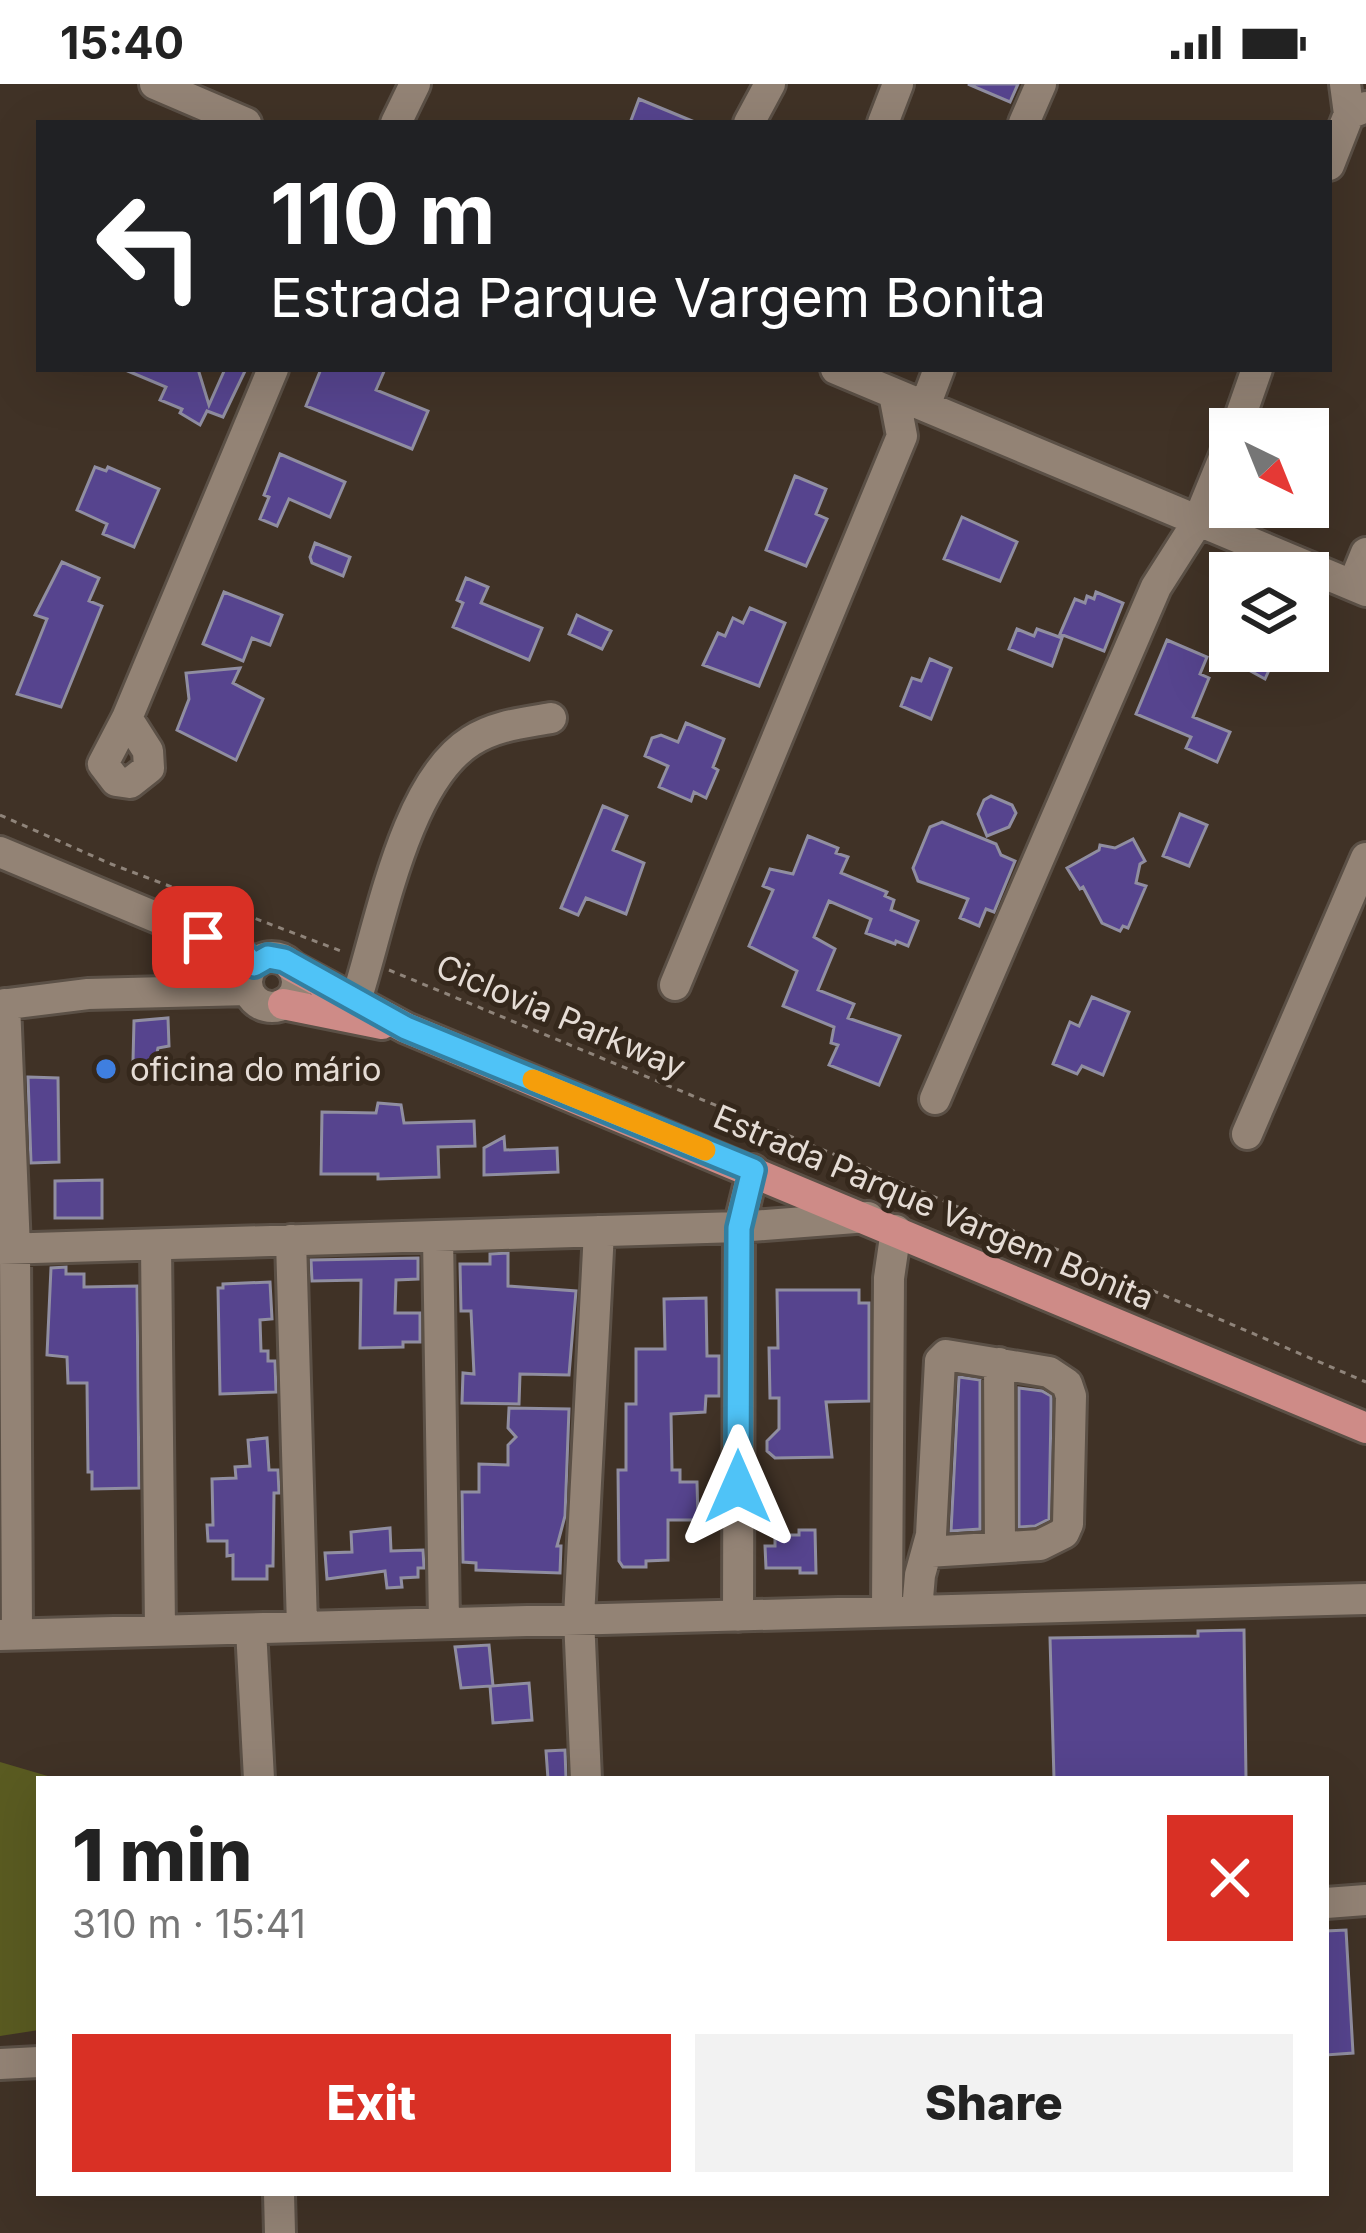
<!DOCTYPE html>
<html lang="en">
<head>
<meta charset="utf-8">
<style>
	:root { --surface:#fff; --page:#f2f2f2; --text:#222; --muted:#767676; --accent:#d93025 }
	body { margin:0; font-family:Inter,sans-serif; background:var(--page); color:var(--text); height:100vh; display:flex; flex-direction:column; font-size:45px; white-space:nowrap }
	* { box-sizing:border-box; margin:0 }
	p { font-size:39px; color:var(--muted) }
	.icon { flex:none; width:66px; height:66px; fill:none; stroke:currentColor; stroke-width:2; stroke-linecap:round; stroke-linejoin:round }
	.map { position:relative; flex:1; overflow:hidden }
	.drawer { position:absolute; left:36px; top:1692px; width:1293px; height:420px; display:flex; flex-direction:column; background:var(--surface); border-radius:0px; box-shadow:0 12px 48px #0002 }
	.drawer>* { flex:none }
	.guide { position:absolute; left:36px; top:36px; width:1296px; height:252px; border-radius:0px; box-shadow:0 12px 48px #0002; background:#202124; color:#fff; overflow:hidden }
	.needle { width:78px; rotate:137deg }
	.fabs { position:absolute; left:1209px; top:324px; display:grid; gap:24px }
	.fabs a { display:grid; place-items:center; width:120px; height:120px; border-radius:0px; background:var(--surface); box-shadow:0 12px 48px #0002; font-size:60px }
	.pin { position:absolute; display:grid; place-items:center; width:102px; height:102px; color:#fff; margin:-51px; border-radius:24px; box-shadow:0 6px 18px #0006 }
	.me { position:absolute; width:132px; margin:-66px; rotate:0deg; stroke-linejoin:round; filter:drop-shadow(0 0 9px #0008) }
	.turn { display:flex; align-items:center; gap:42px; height:252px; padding:0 36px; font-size:54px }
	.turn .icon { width:156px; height:156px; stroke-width:2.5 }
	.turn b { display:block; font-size:84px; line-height:102px }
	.round { display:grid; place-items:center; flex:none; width:126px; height:126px; border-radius:0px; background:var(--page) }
	.overview { display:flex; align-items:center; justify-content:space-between; height:204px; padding:0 36px }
	h1 { font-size:72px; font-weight:800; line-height:90px }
	.cta { display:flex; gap:24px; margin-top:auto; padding:24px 36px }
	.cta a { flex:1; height:138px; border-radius:0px; background:var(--accent); color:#fff; font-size:48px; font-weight:800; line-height:138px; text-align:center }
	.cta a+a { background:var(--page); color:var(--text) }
	.status { display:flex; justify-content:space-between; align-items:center; height:84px; padding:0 60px; background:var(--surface); direction:ltr }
	.status svg { height:33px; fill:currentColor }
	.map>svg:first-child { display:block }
	.green { fill:#5a5b21 }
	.building { fill:#56448e; stroke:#908ea1; stroke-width:3 }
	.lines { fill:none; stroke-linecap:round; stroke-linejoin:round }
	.minor-casing { stroke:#5b5046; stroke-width:36 }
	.major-casing { stroke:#5b5046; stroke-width:36 }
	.path { stroke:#8f847a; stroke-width:3; stroke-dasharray:6 6; stroke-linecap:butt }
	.minor { stroke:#938375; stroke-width:30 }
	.major { stroke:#ce8b87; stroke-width:30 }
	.route-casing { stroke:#337fa1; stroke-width:30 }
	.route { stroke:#4fc3f7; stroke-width:21 }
	.slow { stroke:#f59e0b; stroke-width:21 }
	.shop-dot { fill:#3f7fe0; stroke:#35281c; stroke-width:4.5 }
	.labels { text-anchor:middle; stroke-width:10; stroke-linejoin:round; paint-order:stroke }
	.street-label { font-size:33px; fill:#e5dcd5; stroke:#35281c }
	.poi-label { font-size:33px; fill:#e5dcd5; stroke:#35281c; text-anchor:start }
</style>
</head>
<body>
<div class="status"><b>15:40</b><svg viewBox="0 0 49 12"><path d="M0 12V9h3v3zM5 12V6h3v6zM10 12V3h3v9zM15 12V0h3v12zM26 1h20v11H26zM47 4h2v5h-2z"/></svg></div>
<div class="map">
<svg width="1366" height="2149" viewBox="0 0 1366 2149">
	<rect width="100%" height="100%" fill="#403226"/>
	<path class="green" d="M0,1678l58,17h-19v251l-39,6z"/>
	<path class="building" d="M968,0h50l-8,18z
		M639,15l58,24h-67z
		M123,285h75l11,36 16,-36h21l-23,48 -16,-6 -7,14 -20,-12 2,-4 -22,-9 6,-13z
		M321,285h64l-9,21 52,21 -16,38 -106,-43z
		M280,370l65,28 -15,35 -41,-18 -12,27 -17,-7 9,-22 -5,-2z
		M95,383l11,4 2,-4 51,22 -25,58 -31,-13 4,-10 -30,-14z
		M795,392l31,13 -10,25 11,5 -21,47 -40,-16z
		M962,433l55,25 -17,39 -56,-22z
		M315,459l35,14 -7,19 -31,-13 -2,-6z
		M62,478l37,16 -10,23 13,5 -41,101 -44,-13 30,-75 -12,-4z
		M466,494l22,9 -7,16 61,25 -13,32 -76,-33 10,-24 -6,-3z
		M224,508l58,23 -12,30 -18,-7 -9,23 -40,-17z
		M1096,508l27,11 -19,48 -44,-17 15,-35 10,4 2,-7 7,3z
		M750,524l35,15 -26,63 -56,-21 15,-32 7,3 8,-18 10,5z
		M577,531l34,16 -9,18 -33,-15z
		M1017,545l17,7 3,-7 25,9 -10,28 -43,-17z
		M1167,556l40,17 -7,17 9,4 -16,39 37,15 -13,30 -31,-14 5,-11 -55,-23z
		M1244,567h16l15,6 -10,22 -27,-15z
		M930,575l21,9 -20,51 -30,-13 11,-28 9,3z
		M240,584l-7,15 30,16 -27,61 -59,-30 12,-31 -3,-26z
		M686,639l38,16 -11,28 5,3 -12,28 -12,-6 -3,9 -32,-14 9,-21 -23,-10 7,-18 9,-3 17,7z
		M991,712l21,9 4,8 -7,14 -22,9 -9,-22 6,-14z
		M603,722l24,10 -14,34 31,13 -18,51 -40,-16 -8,17 -17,-7z
		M1180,730l27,11 -18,41 -26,-10z
		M942,738l54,22 5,11 14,6 -21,51 -8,-3 -7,17 -19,-8 8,-19 -50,-18 -5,-13 17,-41z
		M808,752l30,12 -2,5 12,4 -7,16 46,19 -2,4 9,4 -3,10 27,11 -10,25 -12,-5 -1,3 -29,-11 5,-14 -42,-18 -15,36 21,12 -17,41 36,14 -6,14 52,18 -21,49 -50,-20 9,-20 -7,-2 3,-16 -51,-21 14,-35 -48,-25 24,-56 -10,-4 7,-17 23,5z
		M1133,755l12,22 -5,3 -4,19 10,3 -18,42 -5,-2 -3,5 -18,-8 -19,-36 -3,2 -13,-21 32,-18 1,-5 15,3z
		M1092,913l37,15 -26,63 -21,-9 -5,8 -24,-10 17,-42 9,4z
		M168,934l1,28 -11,2 -3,14 -22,-1 1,-40z
		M28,993l30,1 1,84 -28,1z
		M378,1019l23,2 3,18 70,-2 1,25 -37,1 1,30 -61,2v-5h-57l1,-62 54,1z
		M504,1053l1,13 52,-2 1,24 -74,3v-27z
		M102,1096v38h-47v-37z
		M508,1169v33l68,5 -7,84 -49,-1 -1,30 -57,-1 1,-30 11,1 -3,-63h-10l-1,-47h30v-10z
		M418,1174v21l-22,1 -1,33h25v29h-17v5l-43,1 1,-68 -49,1 -1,-21z
		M66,1183v7h18v13l53,-1 2,202 -47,1v-17h-4l-1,-89h-19l-1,-26 -20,-2 4,-87z
		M270,1198l2,37 -12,1 1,31h7v10h7l1,31 -56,2 -2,-106h5v-4z
		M777,1206h82v13h10v98l-43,1 6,55 -57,1 -8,-7v-10l12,-12v-31h-9l-1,-50h9z
		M706,1214l1,58h12v40h-13l-1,16 -34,2 1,56h8v12h17l1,38h-30v40l-22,1v6h-23l-4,-6 -1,-91h8v-66h10v-55h29l-1,-50z
		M959,1293l21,3v149l-29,2z
		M1019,1304l23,3 9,5v16l-2,107 -14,7 -16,1z
		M509,1324l60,1 -4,107 -8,30h4l-1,27 -84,-3v-7l-13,-1 -1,-70h17v-28l29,1v-20l8,-8 -8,-9z
		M267,1354l2,32h9l1,23h-5l-1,73h-6v13h-34v-24l-6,1v-15h-19l-1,-16h6l-1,-46 24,-1 -1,-11 15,-1 -2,-26z
		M390,1444l1,23 32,-1 1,18h-6v9l-17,1 1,9 -15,1 -2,-17 -58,8 -2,-26 27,-1 -1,-20z
		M799,1446h16l1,43h-16v-5h-34l-1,-22h10v-11h24z
		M1244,1546l2,149h-192l-4,-141 148,-2v-5z
		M489,1561l4,41 36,-3 3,37 -39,3 -3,-37 -29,2 -6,-41z
		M565,1666l1,29h-18l-2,-28z
		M1346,1846l7,123 -27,2v-124z"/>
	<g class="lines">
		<g class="minor-casing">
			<path id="minor" d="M155,0l91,39
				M1345,0l4,30
				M396,39l19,-39
				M749,39l21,-39
				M883,39l15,-39
				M1024,39l17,-39
				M1329,81l20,-51 17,-7
				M836,285l530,222
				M925,322l14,-37
				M1236,345l21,-60
				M1353,501l13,-32
				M127,634l-24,46 13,17 14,2 19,-15 -1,-17 -21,-33 146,-349
				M0,768l237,99 17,14
				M247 898a25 25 0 1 1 50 0a25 25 0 1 1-50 0Z
				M675,901l227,-549 -8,-42
				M356,916c24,-73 48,-217 115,-259 25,-16 53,-18 80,-23
				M5,920l10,244 2,386
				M0,921l88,-11 160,-4
				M935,1015l221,-512 42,-66 32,-78
				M1247,1050l119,-276
				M438,1152l6,386
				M291,1156l11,386
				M156,1161l4,384
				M0,1165l739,-22 129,-10
				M999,1279l1,184
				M887,1526l2,-332 7,-48
				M917,1526l3,-35 11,-40 9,-174 6,-6 103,17 18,12 4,12 -3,128 -4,9 -24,12 -113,7
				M738,1532l1,-389 14,-57
				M251,1545l8,150
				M0,1551l1366,-36
				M586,1695l-7,-161 20,-387
				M1326,1819l40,-3
				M0,1980l39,-2
				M279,2109l1,40"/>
		</g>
		<g class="major-casing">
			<path id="major" d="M291,882l115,62 960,400
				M283,920l99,20"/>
		</g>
		<path class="path" d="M0,731l111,49 230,87
			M389,886l478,198 499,214"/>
		<use href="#minor" class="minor"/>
		<use href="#major" class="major"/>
	</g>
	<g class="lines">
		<g class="route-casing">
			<path id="route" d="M203,853l41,17 10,11 14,-8 16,3 122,68 347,142 -14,58 -1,259"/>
		</g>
		<use href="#route" class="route"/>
		<path class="slow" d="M533,996l172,70"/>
	</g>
	<circle class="shop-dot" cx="106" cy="985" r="12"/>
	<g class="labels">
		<g class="street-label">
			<text transform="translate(561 932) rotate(23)" y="12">Ciclovia Parkway</text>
			<text transform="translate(934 1123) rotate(23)" y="12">Estrada Parque Vargem Bonita</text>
		</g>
		<g class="poi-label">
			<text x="130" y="997">oficina do mário</text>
		</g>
	</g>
</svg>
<div class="fabs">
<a><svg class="needle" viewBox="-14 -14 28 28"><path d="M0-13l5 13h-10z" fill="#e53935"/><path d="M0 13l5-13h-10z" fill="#767676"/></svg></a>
<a><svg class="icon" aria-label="layers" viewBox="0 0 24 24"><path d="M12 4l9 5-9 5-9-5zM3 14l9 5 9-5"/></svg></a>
</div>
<div class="pin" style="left:203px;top:853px;background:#d93025"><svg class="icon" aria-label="arrive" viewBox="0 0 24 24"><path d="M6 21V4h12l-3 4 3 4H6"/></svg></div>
<svg class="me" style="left:738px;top:1403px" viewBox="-20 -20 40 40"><path d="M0-17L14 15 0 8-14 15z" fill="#4fc3f7" stroke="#fff" stroke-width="4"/></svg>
<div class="guide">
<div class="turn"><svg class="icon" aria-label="left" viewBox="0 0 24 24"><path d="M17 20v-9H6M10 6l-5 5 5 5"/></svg><div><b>110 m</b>Estrada Parque Vargem Bonita</div></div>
</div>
<section class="drawer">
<div class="overview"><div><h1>1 min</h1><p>310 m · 15:41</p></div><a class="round" style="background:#d93025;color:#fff"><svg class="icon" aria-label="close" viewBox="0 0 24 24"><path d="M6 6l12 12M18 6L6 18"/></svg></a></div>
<div class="cta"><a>Exit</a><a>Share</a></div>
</section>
</div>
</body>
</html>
